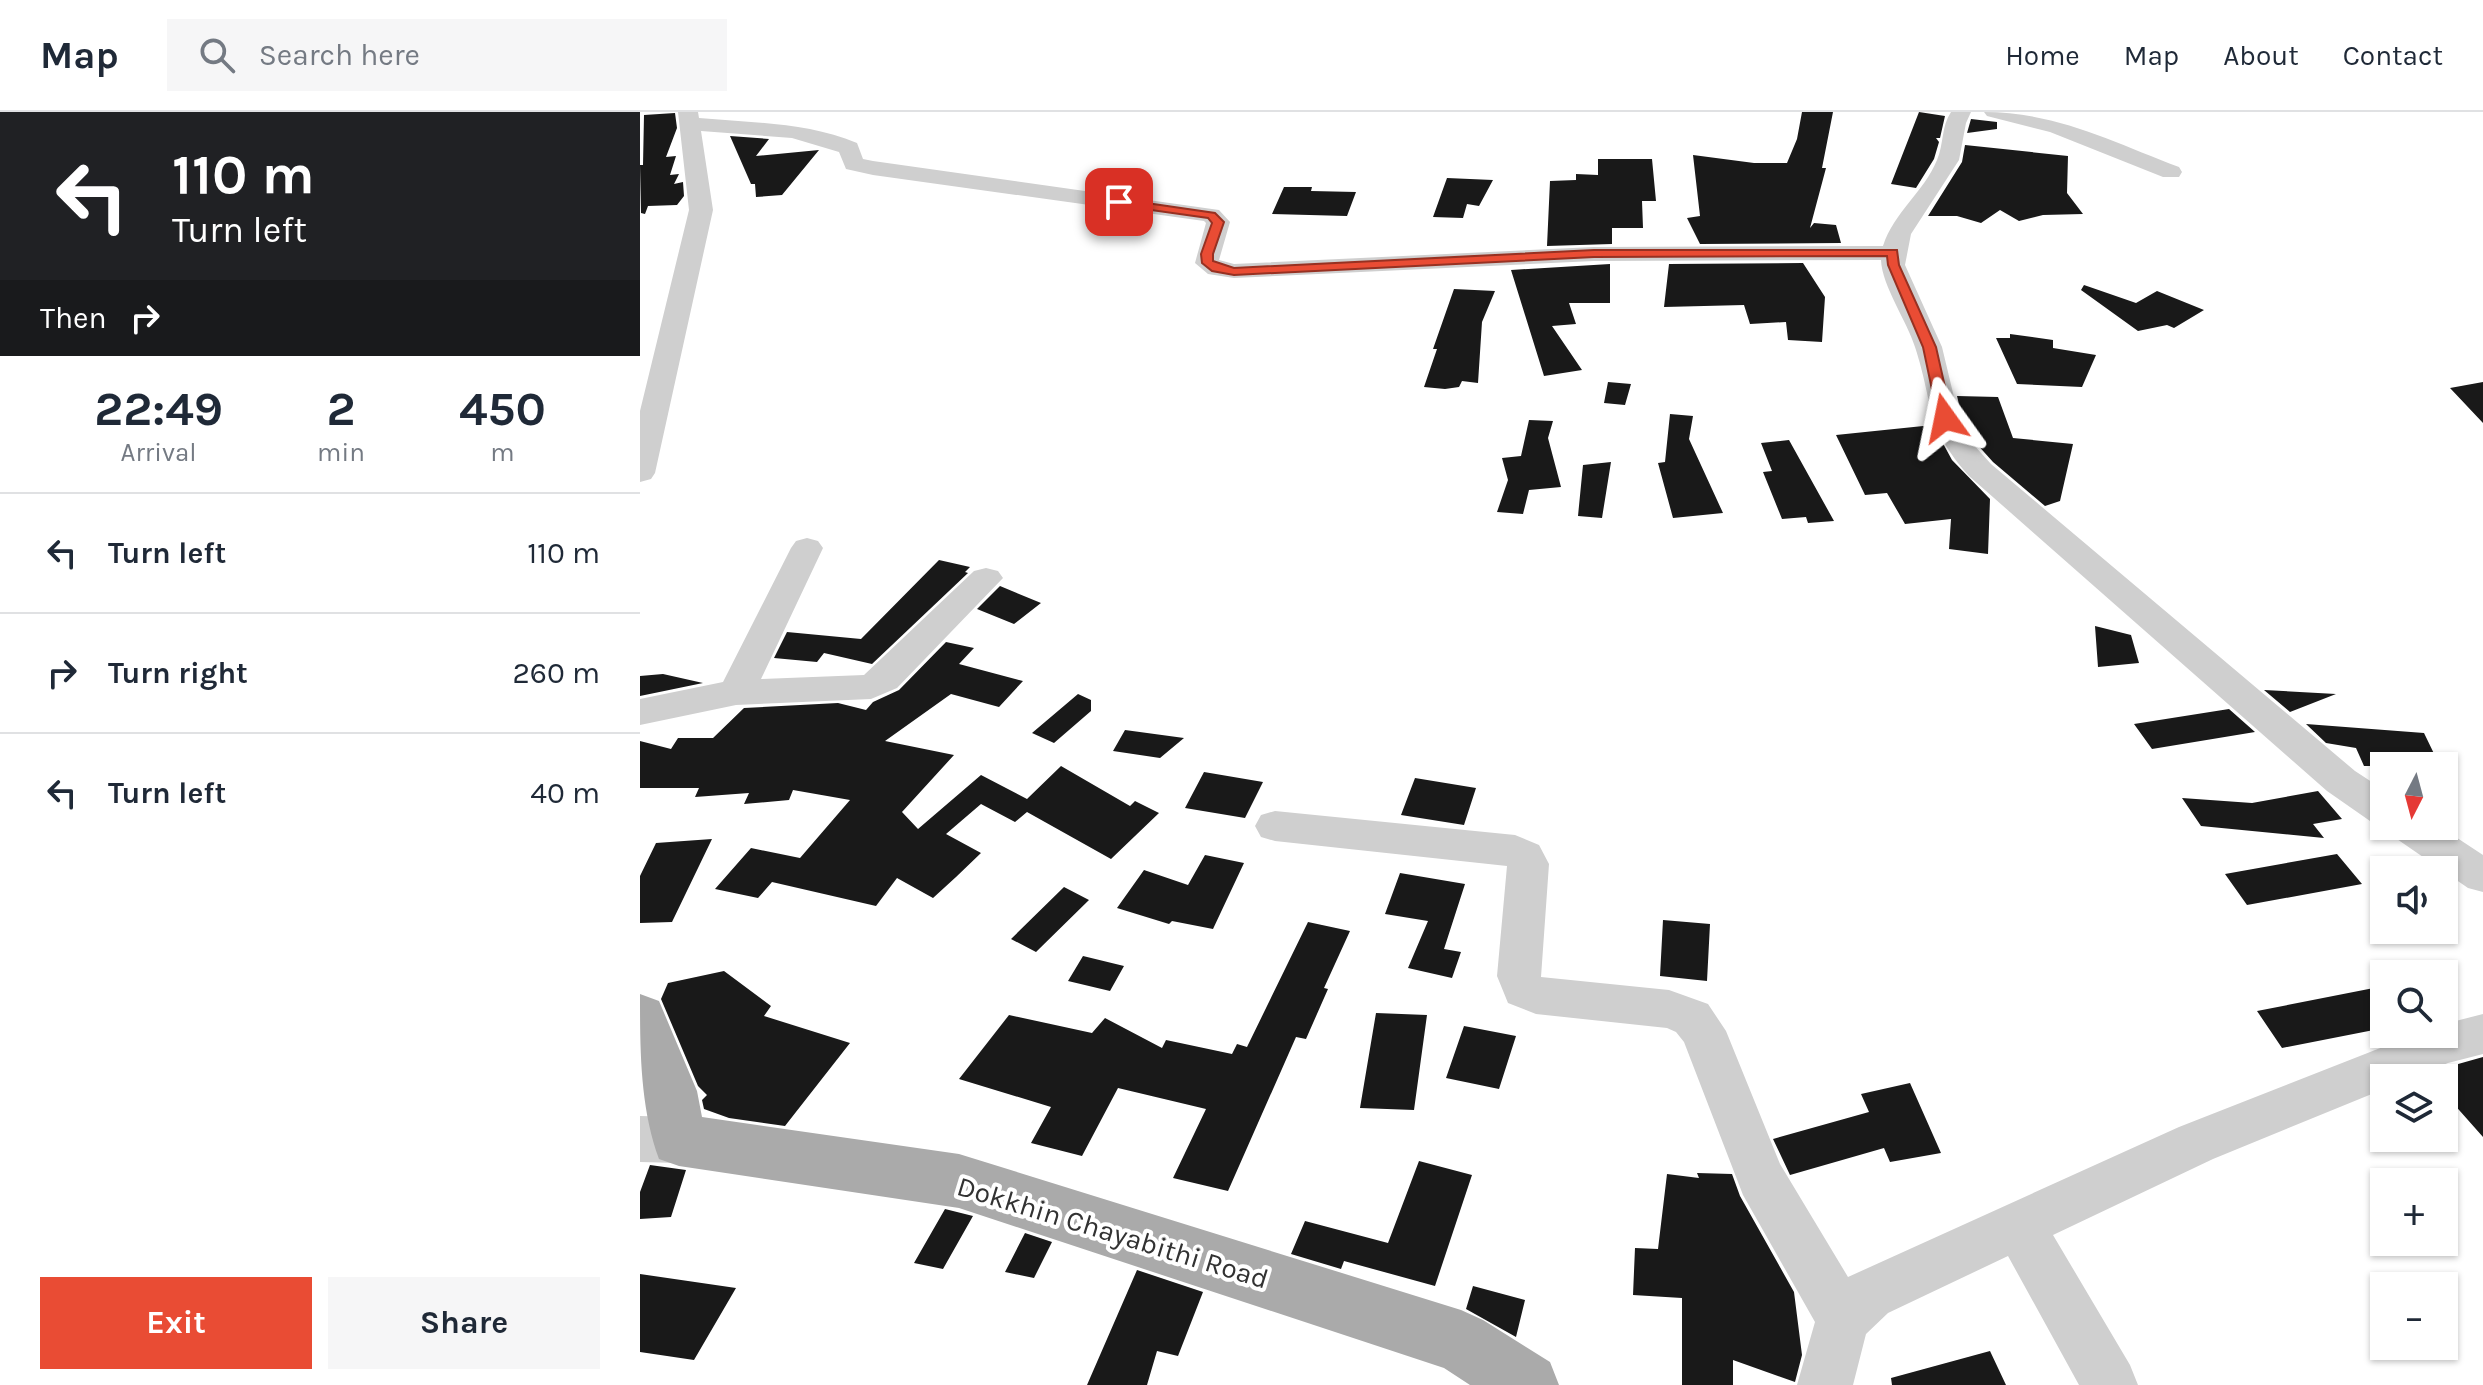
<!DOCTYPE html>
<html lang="en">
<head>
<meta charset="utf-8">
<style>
	:root { --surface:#fff; --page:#f6f6f7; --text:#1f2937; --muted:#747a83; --line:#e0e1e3; --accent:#e94c34 }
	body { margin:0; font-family:Karla,sans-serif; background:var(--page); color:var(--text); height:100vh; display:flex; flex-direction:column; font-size:30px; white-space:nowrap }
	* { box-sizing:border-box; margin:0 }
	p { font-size:26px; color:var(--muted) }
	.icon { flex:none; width:44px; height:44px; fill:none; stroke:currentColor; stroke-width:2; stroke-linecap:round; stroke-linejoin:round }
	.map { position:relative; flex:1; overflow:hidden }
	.drawer { display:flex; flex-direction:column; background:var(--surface); width:640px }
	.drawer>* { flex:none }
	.hud { background:#202124; color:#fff; overflow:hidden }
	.needle { width:52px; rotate:186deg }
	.fabs { position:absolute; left:1730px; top:640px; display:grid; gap:16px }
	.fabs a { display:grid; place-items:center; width:88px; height:88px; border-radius:0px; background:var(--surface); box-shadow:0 2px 6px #0004; font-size:40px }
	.pin { position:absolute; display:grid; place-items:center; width:68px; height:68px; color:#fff; margin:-34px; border-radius:16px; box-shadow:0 4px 12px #0006 }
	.me { position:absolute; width:88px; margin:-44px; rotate:348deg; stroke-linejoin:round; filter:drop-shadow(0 0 6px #0008) }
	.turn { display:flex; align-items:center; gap:28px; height:168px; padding:0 40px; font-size:36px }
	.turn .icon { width:104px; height:104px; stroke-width:2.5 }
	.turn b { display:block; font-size:56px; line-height:68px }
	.then { display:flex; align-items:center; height:76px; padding:0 40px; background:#0003; gap:16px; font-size:30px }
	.eta { display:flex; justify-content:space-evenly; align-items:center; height:136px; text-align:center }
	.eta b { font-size:48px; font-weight:700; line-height:56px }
	.button { display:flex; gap:16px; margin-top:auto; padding:16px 40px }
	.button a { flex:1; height:92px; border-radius:0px; background:var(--accent); color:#fff; font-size:32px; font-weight:700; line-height:92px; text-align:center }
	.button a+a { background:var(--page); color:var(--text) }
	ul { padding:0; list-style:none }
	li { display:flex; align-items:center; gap:24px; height:120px; padding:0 40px; border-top:2px solid var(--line) }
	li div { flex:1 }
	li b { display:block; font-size:30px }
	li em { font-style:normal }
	header { display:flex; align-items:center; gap:48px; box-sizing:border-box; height:112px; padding:0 40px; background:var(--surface); border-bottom:2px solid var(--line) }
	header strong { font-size:38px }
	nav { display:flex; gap:44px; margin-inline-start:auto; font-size:28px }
	.search { width:560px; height:72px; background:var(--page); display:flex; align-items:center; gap:20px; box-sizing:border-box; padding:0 28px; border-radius:0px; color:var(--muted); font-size:30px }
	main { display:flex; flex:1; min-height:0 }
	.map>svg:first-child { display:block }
	.building { fill:#191919 }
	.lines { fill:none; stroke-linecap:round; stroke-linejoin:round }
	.minor { fill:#cfcfcf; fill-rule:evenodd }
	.major { fill:#aaa; fill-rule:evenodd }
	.route { fill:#e94c34; stroke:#973122; stroke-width:2 }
	.labels { text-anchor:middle; stroke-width:8; stroke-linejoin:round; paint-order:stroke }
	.near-street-label { font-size:28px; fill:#323232; stroke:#fff }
</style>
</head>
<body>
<header>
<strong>Map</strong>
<div class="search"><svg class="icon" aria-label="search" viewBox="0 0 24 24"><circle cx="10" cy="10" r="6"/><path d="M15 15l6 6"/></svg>Search here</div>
<nav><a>Home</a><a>Map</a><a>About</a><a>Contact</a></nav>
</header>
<main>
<section class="drawer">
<div class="hud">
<div class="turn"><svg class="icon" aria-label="left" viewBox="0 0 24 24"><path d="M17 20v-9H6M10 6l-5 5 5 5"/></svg><div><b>110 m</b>Turn left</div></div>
<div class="then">Then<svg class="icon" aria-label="right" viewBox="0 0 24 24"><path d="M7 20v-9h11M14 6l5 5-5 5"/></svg></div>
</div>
<div class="eta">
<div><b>22:49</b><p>Arrival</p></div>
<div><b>2</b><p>min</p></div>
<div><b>450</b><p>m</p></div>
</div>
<ul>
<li><svg class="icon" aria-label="left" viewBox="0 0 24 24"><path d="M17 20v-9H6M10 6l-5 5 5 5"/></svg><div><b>Turn left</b></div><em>110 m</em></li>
<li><svg class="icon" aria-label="right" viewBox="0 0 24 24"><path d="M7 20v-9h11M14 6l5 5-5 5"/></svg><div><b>Turn right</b></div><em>260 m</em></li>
<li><svg class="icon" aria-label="left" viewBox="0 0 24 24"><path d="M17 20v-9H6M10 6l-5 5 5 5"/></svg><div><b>Turn left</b></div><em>40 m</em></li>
</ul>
<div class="button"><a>Exit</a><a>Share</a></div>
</section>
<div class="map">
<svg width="1843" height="1273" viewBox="0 0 1843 1273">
	<rect width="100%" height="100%" fill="#fff"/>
	<path class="building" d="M1162,0h31l-11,56h4l-16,60 4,-5 22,2 5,18 -141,1 -13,-26 13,-2 -7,-61 61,8h33l10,-24z
		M1279,0l26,4 -5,22h-4l3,4 -5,17 -18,29 -25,-4z
		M35,1l2,15 -11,29 10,-1 -6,19 9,-1 -5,10 9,-2 1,14 -7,9 -29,1 -3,8 -4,-1 -1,-48h3l1,-50z
		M1331,7l26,3v7l-30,4z
		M90,24l39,3 -13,17 63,-6 -37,45 -26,2 -1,-13h-4z
		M1325,33l103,11 -1,37 16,21 -40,1 -24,6 -19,-11 -19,13 -24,-7h-29l34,-54z
		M958,47h54l4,42h-14l1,27h-31v16l-65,2 3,-65 26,-1v-6l22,1z
		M807,66l46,2 -14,26 -12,-2 -4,14 -30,-1z
		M644,75h28l-1,4 45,1 -9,24 -75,-2z
		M1163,151l22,34 -3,45 -34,-2 -2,-18 -36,2 -6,-19 -80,2 5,-43z
		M970,152v39h-41l7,21 -24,2 30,44 -38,6 -33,-106z
		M1444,173l52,18 21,-12 47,19 -30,18 -7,-3 -29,6 -57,-41z
		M814,177l41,2 -13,31 -4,61 -16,-2 -3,6 -14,2 -21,-2 13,-38h-4z
		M1370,222l43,6v8l43,7 -14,32 -65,-3 -21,-46h14z
		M968,270l23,2 -6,21 -21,-2z
		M1843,270v41l-33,-35z
		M1317,284l41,1 15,41 60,6 -13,57 -15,5 -52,-44 -18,-20 -13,-25z
		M1030,302l23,2 -4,23 34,74 -50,5 -15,-55 7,-1z
		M889,308l24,1 -5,17 13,49 -32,3 -6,24 -26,-2 11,-32 -6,-22 19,-2z
		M1293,313l19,35 38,39 -2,55 -39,-5 2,-30 -46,5 -18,-31 -22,2 -29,-60z
		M1149,328l45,81 -26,2 -2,-6 -24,2 -19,-47 9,-1 -11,-28z
		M971,350l-9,56 -24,-2 5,-51z
		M299,448l31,7 -5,5 3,1 -96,91 -48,-11 -7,9 -43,-4 13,-26 74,7z
		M360,474l41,17 -27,21 -37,-15z
		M1455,514l36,9 8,28 -41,4z
		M306,530l28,6 -15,16 64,17 -24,26 -48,-13 -66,47 69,14 -52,57 16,17 63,-54 46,24 34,-33 69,40 5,-5 24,12 -48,46 -84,-47 -12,10 -34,-18 -35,30 35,19 -25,24 -23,21 -36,-20 -21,28 -104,-24 -14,16 -43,-9 36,-41 49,10 50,-58 -57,-10 -4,10 -45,4 5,-11 -54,4 4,-9h-59v-47l31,8 7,-11h35l31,-30 94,-5 28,7 7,-8 26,-12z
		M23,562l40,9 -63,13v-20z
		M1624,578l72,4 -46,18z
		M438,582l13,6v11l-37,32 -22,-10z
		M1589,597l26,23 -103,17 -18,-25z
		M1666,612l118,9 16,33h-76l-8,-18 -30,-5z
		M485,618l59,8 -24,20 -47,-7z
		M564,660l59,10 -18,36 -60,-10z
		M775,666l61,10 -12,37 -63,-10z
		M1678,679l24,28 -29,5 11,14 -123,-12 -19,-28 70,5z
		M72,727l-40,83 -32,1v-47l16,-33z
		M1697,742l25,30 -115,21 -22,-31z
		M565,743l39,8 -31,66 -41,-8 -3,3 -52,-16 27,-38 44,15z
		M760,761l65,11 -21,65 17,3 -9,26 -44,-10 20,-47 -43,-7z
		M424,775l25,13 -53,52 -25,-13z
		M1023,808l47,4 -3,57 -47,-5z
		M668,810l42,9 -26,57 4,1 -22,50 -10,-2 -68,154 -55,-13 33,-69 -88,-21 -36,68 -51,-13 20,-36 -92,-28 50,-64 83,18 13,-15 57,30 4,-8 66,14 5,-10 10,3z
		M443,844l41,10 -14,25 -42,-10z
		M84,859l47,35 -7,10 86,27 -65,83 -56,-8 -25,-9 -2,-9 5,-5 -9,-9 -37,-87 7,-16z
		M1744,874v42l-102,20 -25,-37z
		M736,901l51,2 -13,95 -54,-2z
		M824,914l52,10 -17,53 -53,-11z
		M1843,945v80l-39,-44v-25z
		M1270,971l31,70 -51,9 -6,-14 -94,27 -17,-36 96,-27 -8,-18z
		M779,1049l53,14 -37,111 -91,-25 -3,8 -50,-15 14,-33 83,22z
		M10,1053l36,5 -15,47 -31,2v-27z
		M1057,1061l35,1 8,22 54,96 8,63 -7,27 -62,-22v25h-51v-87l-49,-3 2,-47 23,1 9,-75 32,4z
		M305,1097l28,7 -30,53 -29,-6z
		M385,1121l27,9 -18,36 -29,-6z
		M497,1158l66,22 -25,64 -21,-5 -10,34h-60z
		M0,1162l96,14 -42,72 -54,-8z
		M833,1174l52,14 -9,37 -50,-28z
		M1350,1239l16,34h-114l-1,-7z"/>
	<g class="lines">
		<path class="minor" d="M38,0h20l1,6c54,5 107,4 158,25l6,16 10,2 346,49 11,12 -11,38 15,4 360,-17 289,-1c11,-34 41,-54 54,-86 7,-16 4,-33 14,-48h20l-5,11 -7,37 -48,74 -6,31 37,82 17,71 14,26 18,20 364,307 29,19v35l-14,-4 -43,-30 -358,-315c-45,-51 -35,-71 -54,-129 -8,-26 -33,-61 -34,-87l-287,1 -360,17 -26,-4 -13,-11 11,-40 -2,-2 -331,-46 -27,-6 -7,-17 -47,-14 -91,-7 12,79 -58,263 -4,6 -11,3v-71l49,-201z
			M1344,0c72,0 129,30 195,55l3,5 -3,5h-16l-113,-45 -63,-16z
			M167,426l11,3 5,7 -62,131 103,-4 110,-104 12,-3 12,3 5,7 -106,110 -26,11 -135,6 -96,20v-26l83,-17 68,-134 5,-7z
			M635,699l240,24 24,10 10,19 -8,113 128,13 39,14 18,27 54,133 68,113 331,-150 237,-93h28v-10l39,-10v40l-35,9 -37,15h-27v11l-171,70 -160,76 77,130 8,20h-59l-71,-129 -120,57 -22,21 -13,51h-56l18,-63 -72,-127 -59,-153 -8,-10 -9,-4 -131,-14 -28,-11 -11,-27 10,-110 -232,-25 -14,-4 -6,-11 6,-11z
			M1748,714h51l44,29v37l-15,-4 -74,-51z
			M0,1004l39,1 17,7 7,16 -7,16 -17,7 -39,-1z"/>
		<path class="major" d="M0,882l19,7 38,90 5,26 257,37 502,156 22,10 67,42 9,23h-89l-26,-17 -485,-160 -280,-42 -20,-7c-19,-52 -19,-109 -19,-165z"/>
	</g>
	<path class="route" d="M479,87l96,14 9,9 -11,32v7l21,7 360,-18h303l2,15 37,82 16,71 -7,4 -7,-4 -15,-71 -35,-82 -1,-9 -293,1 -360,18 -22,-4 -10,-8 -1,-9 11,-31 -4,-5 -93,-13v-5z"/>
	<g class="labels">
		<g class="near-street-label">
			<text transform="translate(473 1120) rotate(17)" y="10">Dokkhin Chayabithi Road</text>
		</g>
	</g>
</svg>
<div class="fabs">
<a><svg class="needle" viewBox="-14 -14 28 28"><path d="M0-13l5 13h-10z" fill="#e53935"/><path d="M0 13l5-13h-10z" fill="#747a83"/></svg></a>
<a><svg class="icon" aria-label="sound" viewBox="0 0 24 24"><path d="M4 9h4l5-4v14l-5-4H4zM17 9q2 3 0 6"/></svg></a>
<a><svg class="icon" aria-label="search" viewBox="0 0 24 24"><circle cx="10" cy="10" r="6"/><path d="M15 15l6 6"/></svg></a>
<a><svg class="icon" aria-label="layers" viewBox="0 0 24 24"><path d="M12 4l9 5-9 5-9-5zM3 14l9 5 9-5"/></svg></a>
<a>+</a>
<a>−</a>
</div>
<div class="pin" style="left:479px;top:90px;background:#d93025"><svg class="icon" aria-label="arrive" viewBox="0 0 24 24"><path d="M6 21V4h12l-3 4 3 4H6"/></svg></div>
<svg class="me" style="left:1305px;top:306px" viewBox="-20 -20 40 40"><path d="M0-17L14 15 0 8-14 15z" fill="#e94c34" stroke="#fff" stroke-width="4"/></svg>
</div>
</main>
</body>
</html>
